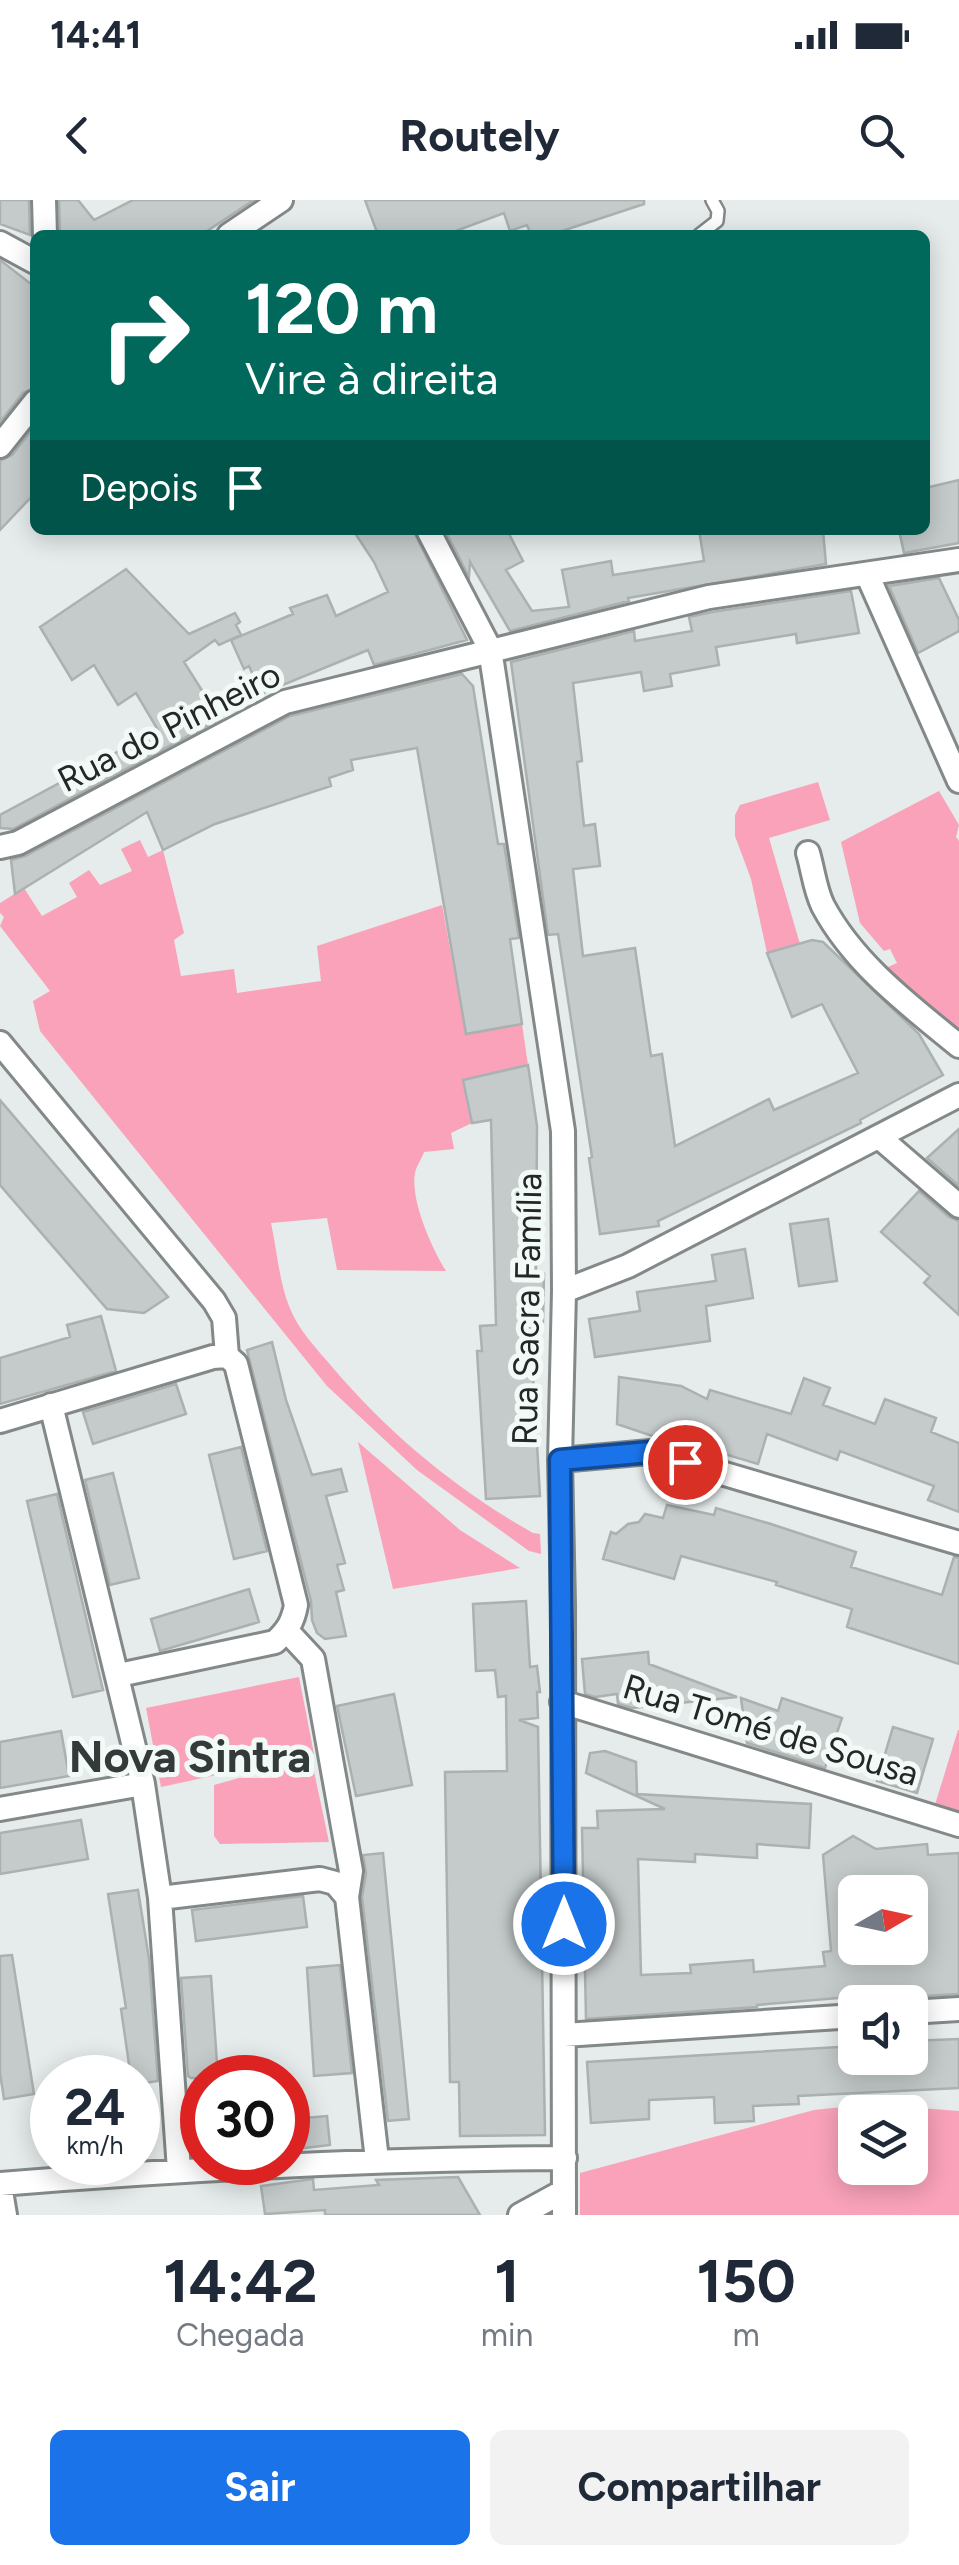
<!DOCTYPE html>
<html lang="pt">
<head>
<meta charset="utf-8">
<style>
	:root { --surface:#fff; --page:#f2f2f3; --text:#1f2937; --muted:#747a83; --accent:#1a73e8 }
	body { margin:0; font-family:Figtree,sans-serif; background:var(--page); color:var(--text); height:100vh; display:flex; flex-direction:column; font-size:38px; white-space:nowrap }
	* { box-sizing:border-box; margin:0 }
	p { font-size:32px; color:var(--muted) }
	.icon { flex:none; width:55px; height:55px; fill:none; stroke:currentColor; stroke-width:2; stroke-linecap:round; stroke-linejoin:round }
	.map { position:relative; height:2015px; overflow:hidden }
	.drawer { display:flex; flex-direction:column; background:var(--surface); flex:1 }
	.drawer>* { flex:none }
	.top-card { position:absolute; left:30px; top:30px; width:900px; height:305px; border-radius:15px; box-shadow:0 5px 25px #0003; background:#00695c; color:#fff; overflow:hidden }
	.needle { width:65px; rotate:81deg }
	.tools { position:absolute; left:838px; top:1675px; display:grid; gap:20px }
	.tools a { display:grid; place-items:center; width:90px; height:90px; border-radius:15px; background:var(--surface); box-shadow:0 5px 25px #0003; font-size:50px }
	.speed { position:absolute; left:30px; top:1855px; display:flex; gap:20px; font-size:50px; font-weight:700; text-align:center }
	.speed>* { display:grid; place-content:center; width:130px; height:130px; border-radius:50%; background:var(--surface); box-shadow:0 5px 25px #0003; line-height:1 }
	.speed small { font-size:25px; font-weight:400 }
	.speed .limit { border:15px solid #d22; background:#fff; color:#111 }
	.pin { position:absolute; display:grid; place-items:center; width:85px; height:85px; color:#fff; margin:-42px; border:5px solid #fff; border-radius:50%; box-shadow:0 2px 10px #0007 }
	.me { position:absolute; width:110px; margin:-55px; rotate:0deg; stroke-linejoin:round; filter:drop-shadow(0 0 8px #0008) }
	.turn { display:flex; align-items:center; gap:35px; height:210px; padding:0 50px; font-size:45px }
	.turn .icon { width:130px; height:130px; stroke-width:2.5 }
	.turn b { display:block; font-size:70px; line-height:85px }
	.then { display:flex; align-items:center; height:95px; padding:0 50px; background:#0003; gap:20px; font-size:38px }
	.eta { display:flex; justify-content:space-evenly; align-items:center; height:170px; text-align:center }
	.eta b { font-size:60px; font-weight:700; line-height:70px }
	.button { display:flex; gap:20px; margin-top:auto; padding:20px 50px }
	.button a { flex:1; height:115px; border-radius:15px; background:var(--accent); color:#fff; font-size:40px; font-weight:700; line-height:115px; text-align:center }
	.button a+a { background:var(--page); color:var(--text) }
	.status { display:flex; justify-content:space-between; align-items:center; height:70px; padding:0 50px; background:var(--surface); direction:ltr }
	.status svg { height:28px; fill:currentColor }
	header { display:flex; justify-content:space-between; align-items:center; height:130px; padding:0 50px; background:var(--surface); font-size:45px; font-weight:700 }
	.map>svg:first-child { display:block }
	.green { fill:#f9a2b9; fill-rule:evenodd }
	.building { fill:#c4cbca; stroke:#aab1b0; stroke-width:2.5; fill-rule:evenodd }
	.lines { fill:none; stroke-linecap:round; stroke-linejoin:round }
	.lane-casing { stroke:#828988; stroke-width:16 }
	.street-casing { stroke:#828988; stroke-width:28 }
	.lane { stroke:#fff; stroke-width:11 }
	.street { stroke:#fff; stroke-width:22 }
	.route-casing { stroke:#114b97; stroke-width:25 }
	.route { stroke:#1a73e8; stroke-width:18 }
	.labels { text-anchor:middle; stroke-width:10; stroke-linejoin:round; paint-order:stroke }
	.street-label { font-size:35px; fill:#242726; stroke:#f2faf8 }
	.district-label { font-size:45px; font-weight:bold; fill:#343a39; stroke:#f2faf8 }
</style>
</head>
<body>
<div class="status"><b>14:41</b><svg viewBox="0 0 49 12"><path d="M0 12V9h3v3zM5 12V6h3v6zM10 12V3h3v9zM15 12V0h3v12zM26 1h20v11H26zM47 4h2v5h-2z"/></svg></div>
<header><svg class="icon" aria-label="back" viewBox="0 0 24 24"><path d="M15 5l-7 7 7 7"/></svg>Routely<svg class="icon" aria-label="search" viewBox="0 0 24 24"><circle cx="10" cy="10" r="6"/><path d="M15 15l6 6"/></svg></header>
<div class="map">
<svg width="959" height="2015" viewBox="0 0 959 2015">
	<rect width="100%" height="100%" fill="#e5eceb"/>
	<path class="green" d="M818,582l12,38 -61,18 31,106 -33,9 -16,-74 -16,-43v-21l5,-10z
		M939,591l20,34 -3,12 3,4v191l-68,-57 -3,-8 9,-4 -7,-14 -6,2 -24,-28 -19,-81z
		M140,640l8,17 15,-7 21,83 -10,7 7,36 53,-7 3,24 84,-12 -4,-35 125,-41 24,129 56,-10 6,41 -64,15 8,43 -21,10 3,16 -30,3c-2,6 -8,15 -9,21 -5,27 17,76 31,98l-109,-1 -10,-52 -56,5c6,27 8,58 18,83 9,24 28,43 44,62 57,67 124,122 200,165l7,1 1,20 -12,-3 -112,-81 -90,-84 -287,-355 -7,-30 17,-10 -50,-65 4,-9 -4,-4v-10l24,-15 18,28 35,-19 -8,-14 20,-13 11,15 32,-14 -11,-22z
		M358,1242l102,88 60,38 -127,21z
		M299,1477l15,77 -153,33 -15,-79z
		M958,1530h1v85l-25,-7z
		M312,1562l17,80 -109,2 -6,-8v-51l25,-7h39v-10z
		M870,1904l89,7v104h-379v-42l234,-63zM910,1912v56h-55v-56z"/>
	<path class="building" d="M0,0h29l1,35 -30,-11z
		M59,0h19l16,20 39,-20h121l-53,35h-141z
		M365,0h279v4l-94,31h-19l-4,-10 -17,6 -6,-18 -59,22h-67z
		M0,60l35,27v100l-12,6 -23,29z
		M35,226v67l-35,37v-69l12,-6z
		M959,280v63l-55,10 -5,-23h26v-42z
		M353,330h60l54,110 -93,25 -6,-15 -107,44 -12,-28 -5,3 -13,-29 62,-26 -3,-6 37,-13 9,21 52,-24 -14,-30z
		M445,330h62l16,31 -17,9 26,41 37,-4 -7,-37 49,-9 2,14 91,-14 -5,-31h124l3,34 -198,34 1,3 -119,30 -40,-69 -1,15z
		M126,369l63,65 46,-21 5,9 -4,3 5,10 -22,10 -4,-5 -31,22 36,57 -207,110 -13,-1v-13l158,-85 -22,-37 -18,12 -24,-40 -22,15 -32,-53z
		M939,378l20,42v11l-41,22 -29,-67z
		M851,391l8,42 -62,10 -1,-9 -80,13 3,18 -49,9 2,12 -28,5 -3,-19 -68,11 9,78 -5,1 7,64 11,-2 5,42 -27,3 10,87 52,-8 16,108 11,-2 13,92 94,-47 5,11 84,-37 -36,-69 -30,13 -25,-64 45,-13 11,2 96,92 24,41 -83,45 1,3 -203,98 1,5 -59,8 -11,-76 3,-1 -34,-223 -10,1 -37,-273 123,-31 1,10 57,-10 -3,-14 23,-5z
		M462,474l11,12 25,158h6l15,94 -9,1 12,85 -56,10 -49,-286 -66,12 2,10 -24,8 2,8 -116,38 -52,26 -16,-38 -132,82 -4,-34 14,-4 265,-140z
		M528,865l9,61 -1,149 8,-1 -1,48 -13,1 10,173 -54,3 -9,-148h5l-2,-25 16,-1 -5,-205 -19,3 -9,-43z
		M0,900l168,197 -24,16 -37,-4 -107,-124z
		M959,929v57l-32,-28z
		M919,991l30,26 10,4v94l-35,-32 6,-7 -49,-44z
		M828,1019l9,62 -38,5 -9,-62z
		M745,1049l8,49 -47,8 4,35 -115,16 -6,-38 51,-8 -3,-19 79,-11 -4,-26z
		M101,1116l15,55 -116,33v-46l70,-21 -3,-12z
		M272,1142l14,58 26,75 29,-6 6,22 -21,5 19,67 -8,2 7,25 -8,2 10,44 -21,3 -8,-6 -5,-13 -1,-19 -64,-251z
		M619,1177l62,9 26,13 3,-9 81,24 13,-36 26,10 -7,17 52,19 10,-25 51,19 -5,14 28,11v69l-31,-12 6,-14 -94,-35 -3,9 -70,-26 -9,30 -84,-25 -1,4 -56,-19z
		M176,1184l10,30 -93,30 -10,-32z
		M241,1247l26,104 -33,8 -25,-104z
		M113,1273l26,105 -29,7 -25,-105z
		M57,1294l46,196 -30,7 -46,-196z
		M667,1305l47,10 2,-7 55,16 85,28 -5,15 91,28 12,-38 5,1v106l-112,-37 5,-18 -76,-24 1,-3 -96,-26 -7,23 -71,-20 8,-27 5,2 12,-10 11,-2 6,-8 18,4z
		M249,1389l10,33 -99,29 -9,-32z
		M526,1401l4,66 7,-1 3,26h-3l1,26 -19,2 19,7 7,408 -85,1 -1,-54h-9l-5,-310 62,-1 -1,-75 -8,1 -3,-27 -19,1 -3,-67z
		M648,1452l1,12 88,33 -105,11 -14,-4 -1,-10 -22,3 -10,-3 -3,-35z
		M394,1494l18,91 -56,11 -19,-90z
		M741,1498l37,13 4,-13 60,20 -17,50 -78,-25z
		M893,1527l40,12 -16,54 -40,-12z
		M61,1531l8,45 -69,12v-46z
		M605,1551l31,11 1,32 174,10 -2,44 -52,-4v14l-62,-4v8l-57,-3 3,116 50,-2 -1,-8 63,-5 1,12 71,-6 -2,-14 8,-1 -8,-96 30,-19 23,13 51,-5 1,11 31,-2v141l-51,3v-5l-151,13v2l-171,12 -4,-191h16l-1,-17 68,-2 -79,-36 4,-20zM855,1692h55v56h-55z
		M81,1620l7,39 -88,15v-41z
		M383,1653l26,266 -21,2 -26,-224 4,-24 -3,-18z
		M138,1690l11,69 9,122 -20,3v-6h-7l-10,-69 5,-1 -18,-114z
		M303,1696l4,31 -111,14 -4,-31z
		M12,1755l22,139 -30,5 -4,-26v-117z
		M340,1765l12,108 -38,3 -7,-108z
		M211,1776l7,102h-27l-3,-2 -7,-98z
		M959,1839v49l-161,8 1,8 -46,2 1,15 -39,2 -1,-26 -65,3v19l-58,4 -4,-61 268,-16v12h55v-17z
		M300,1890l4,28 23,-2 3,29 -42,5v-59z
		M458,1977l22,38h-155v-5l-60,4 -4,-28 52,-7 1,11 65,-5 -3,-5z"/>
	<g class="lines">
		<g class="lane-casing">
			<path id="lane" d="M699,35l18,-14 1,-10 -6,-11"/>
		</g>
		<g class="street-casing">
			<path id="street" d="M44,0l1,35
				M229,35l52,-35
				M0,43l35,19
				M0,246l35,-44
				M428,330l62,119 73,482 1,160 -4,169 3,145 1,610
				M867,374l92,207
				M0,647l18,-4 267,-141 424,-105 250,-37
				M808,653c5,17 7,37 15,53 31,58 86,99 136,140
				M0,843l214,258 10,17 3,38
				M879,937l80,69
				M564,1091l64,-25 331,-171
				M51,1205l92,379 17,114 19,272
				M0,1221l213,-64 14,-1 9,8 60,241c-3,17 -9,26 -21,37l-156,33
				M560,1260l90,-8 309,91
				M287,1431l26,28 38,212 -4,26
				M562,1502l397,123
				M0,1609l143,-25
				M160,1698l160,-19 15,4 12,14 30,263
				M910,1812l49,-3
				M564,1835l291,-19
				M0,1984c188,-15 376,-25 565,-26
				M0,1985l5,30
				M520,2015l44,-24"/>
		</g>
		<use href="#lane" class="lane"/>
		<use href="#street" class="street"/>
	</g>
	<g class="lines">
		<g class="route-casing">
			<path id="route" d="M564,1724l-4,-464 90,-8 35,10"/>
		</g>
		<use href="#route" class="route"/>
	</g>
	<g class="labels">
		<g class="street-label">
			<text transform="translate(169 527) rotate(-27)" y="12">Rua do Pinheiro</text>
			<text transform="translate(527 1109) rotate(-89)" y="12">Rua Sacra Família</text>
			<text transform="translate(771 1530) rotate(17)" y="12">Rua Tomé de Sousa</text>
		</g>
		<g class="district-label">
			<text x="190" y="1572">Nova Sintra</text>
		</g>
	</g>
</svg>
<div class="tools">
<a><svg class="needle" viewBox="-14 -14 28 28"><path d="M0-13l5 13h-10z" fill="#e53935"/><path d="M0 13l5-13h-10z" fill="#747a83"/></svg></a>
<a><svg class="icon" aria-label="sound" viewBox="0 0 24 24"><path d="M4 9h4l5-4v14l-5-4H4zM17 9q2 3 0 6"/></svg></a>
<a><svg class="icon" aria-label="layers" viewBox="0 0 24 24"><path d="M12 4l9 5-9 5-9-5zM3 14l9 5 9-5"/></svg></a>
</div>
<div class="speed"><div>24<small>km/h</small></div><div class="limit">30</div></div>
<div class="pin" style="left:685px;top:1262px;background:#d93025"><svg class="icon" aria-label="arrive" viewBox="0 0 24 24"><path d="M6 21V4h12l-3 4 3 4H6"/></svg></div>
<svg class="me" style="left:564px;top:1724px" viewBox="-20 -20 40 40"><circle r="17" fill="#1a73e8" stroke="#fff" stroke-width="3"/><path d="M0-11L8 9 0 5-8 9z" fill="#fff"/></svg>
<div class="top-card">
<div class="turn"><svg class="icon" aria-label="right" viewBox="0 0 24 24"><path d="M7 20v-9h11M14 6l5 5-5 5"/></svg><div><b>120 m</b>Vire à direita</div></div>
<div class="then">Depois<svg class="icon" aria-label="arrive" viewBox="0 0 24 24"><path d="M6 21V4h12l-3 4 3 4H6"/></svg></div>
</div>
</div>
<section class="drawer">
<div class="eta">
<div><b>14:42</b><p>Chegada</p></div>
<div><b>1</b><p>min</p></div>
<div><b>150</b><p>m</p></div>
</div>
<div class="button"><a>Sair</a><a>Compartilhar</a></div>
</section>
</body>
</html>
